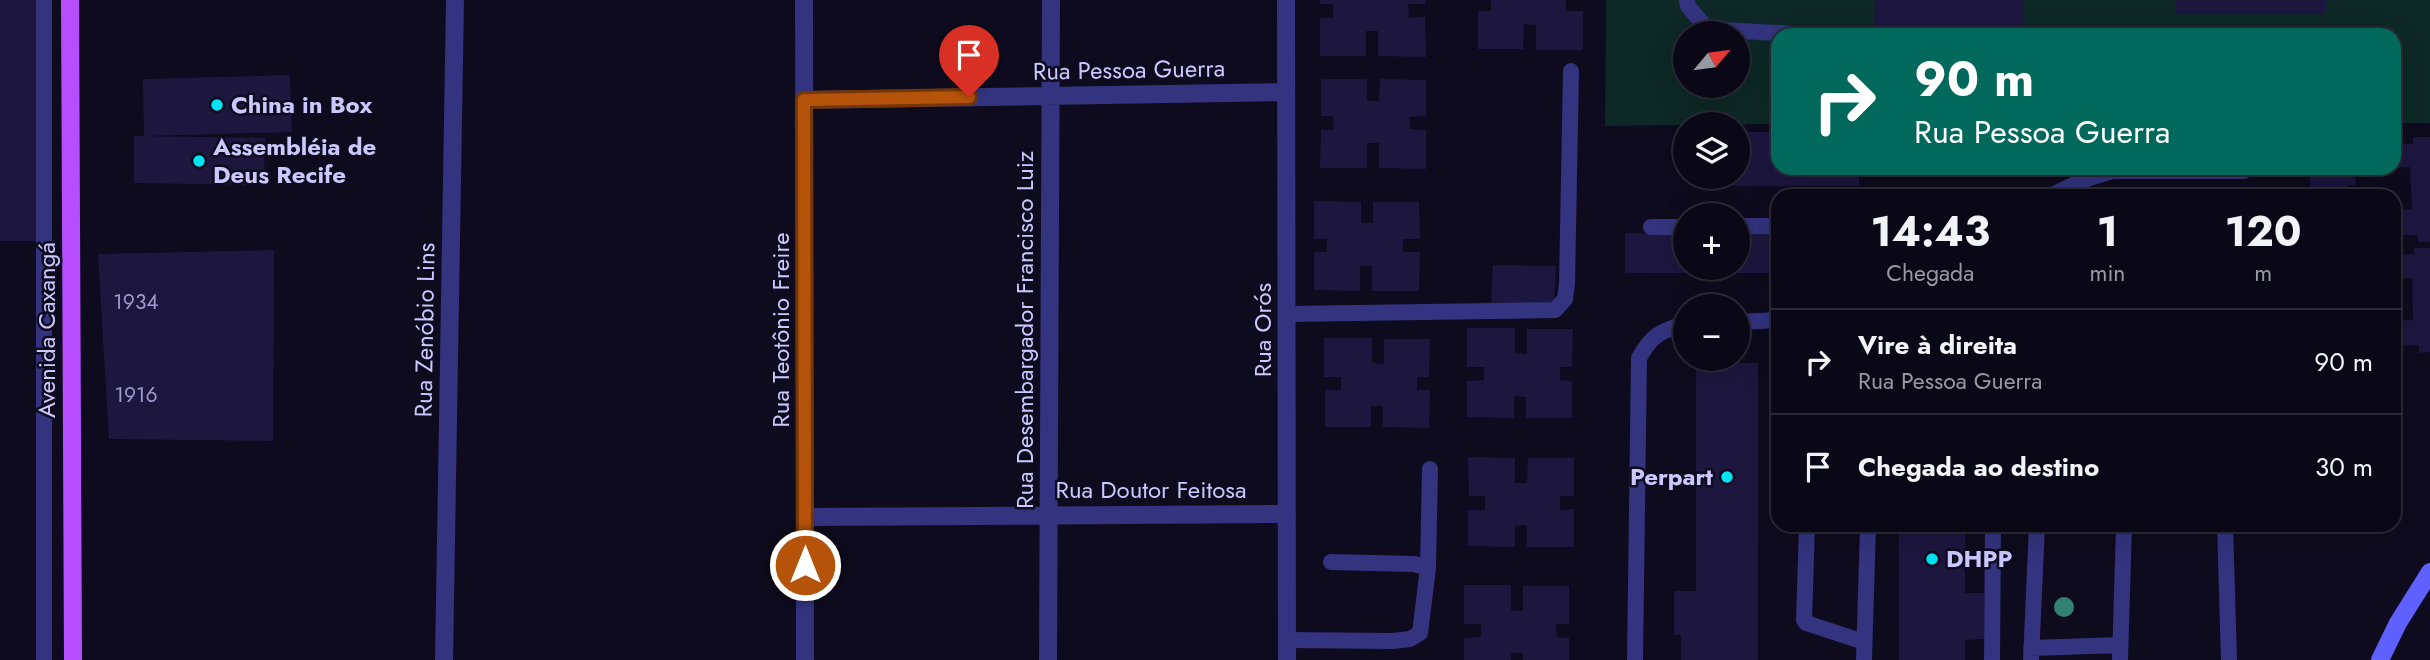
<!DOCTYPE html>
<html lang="pt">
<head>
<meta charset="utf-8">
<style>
	:root { --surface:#0a0816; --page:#13111f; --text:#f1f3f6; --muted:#999aa1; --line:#2a2935 }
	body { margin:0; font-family:Jost,sans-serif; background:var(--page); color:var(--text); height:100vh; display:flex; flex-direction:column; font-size:26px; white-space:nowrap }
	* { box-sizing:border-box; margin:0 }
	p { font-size:23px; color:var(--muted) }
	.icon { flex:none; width:38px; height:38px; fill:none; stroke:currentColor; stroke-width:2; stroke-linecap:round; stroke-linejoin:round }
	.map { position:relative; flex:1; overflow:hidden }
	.drawer { position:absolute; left:1771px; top:189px; width:630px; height:343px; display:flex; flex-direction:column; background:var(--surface); border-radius:21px; box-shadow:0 7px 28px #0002,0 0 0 2px var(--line) }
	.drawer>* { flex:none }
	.banner { position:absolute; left:1771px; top:28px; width:630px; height:147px; border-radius:21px; box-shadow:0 7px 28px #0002,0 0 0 2px var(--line); background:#00695c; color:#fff; overflow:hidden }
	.needle { width:46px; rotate:61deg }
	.tools { position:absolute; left:1673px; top:21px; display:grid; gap:14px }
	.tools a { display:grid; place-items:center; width:77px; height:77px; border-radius:50%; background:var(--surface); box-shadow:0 7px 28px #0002,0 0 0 2px var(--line); font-size:35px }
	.pin { position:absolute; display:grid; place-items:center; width:60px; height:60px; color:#fff; margin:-72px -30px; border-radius:50% 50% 50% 0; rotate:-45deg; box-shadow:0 0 7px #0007 }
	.pin .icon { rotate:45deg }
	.me { position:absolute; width:77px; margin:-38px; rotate:0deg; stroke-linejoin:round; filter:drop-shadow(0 0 5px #0008) }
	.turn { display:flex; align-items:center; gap:24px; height:147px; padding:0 28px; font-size:32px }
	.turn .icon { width:91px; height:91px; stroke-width:2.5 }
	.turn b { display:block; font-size:49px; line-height:60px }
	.eta { display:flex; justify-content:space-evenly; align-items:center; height:119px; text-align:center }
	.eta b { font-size:42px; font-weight:700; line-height:49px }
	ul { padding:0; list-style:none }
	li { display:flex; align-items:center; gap:21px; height:105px; padding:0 28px; border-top:2px solid var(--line) }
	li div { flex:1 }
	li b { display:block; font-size:26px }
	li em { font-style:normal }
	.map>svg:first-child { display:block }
	.green { fill:#0d2826; fill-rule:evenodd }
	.building { fill:#1d163f }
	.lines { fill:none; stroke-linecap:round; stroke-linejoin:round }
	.service { stroke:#33337f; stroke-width:16 }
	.minor { stroke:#33337f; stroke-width:18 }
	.secondary { stroke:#5e60ff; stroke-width:18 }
	.primary { stroke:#b64eff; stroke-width:18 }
	.tree { fill:#318273 }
	.route-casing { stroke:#753606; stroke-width:18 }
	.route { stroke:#b45309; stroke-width:12 }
	.poi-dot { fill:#00e3f2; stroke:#0d0b1d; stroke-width:2.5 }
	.labels { text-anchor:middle; stroke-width:5; stroke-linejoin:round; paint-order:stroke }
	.number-label { font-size:21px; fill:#a09bcf }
	.street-label { font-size:24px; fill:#cbc7ff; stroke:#0d0b1d }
	.poi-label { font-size:24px; font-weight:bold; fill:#cbc7ff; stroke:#0d0b1d; text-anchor:start }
</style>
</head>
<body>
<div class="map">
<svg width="2430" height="660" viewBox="0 0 2430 660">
	<rect width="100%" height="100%" fill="#0d0b1d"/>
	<path class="green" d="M1606,0h824v123h-36v-88h-616v89l-173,2zM1685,33h53v53h-53z"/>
	<path class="building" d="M0,0h41l1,241h-42z
		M1320,0h105v4h-17l1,14 16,-1 1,40 -48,-1v-25h-12v25h-46v-38h13v-14h-13z
		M1491,0h75v11h17v39h-47v-25l-12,-1 -1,25h-45v-38h13z
		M1875,0h149v35h-150z
		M2176,0h151l-2,14h-149z
		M290,75l2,57 -148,4 -1,-57z
		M1321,79h46v22h12l1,-22 46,1v36l-17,1 1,12 16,1v39l-47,-1v-25h-12v25h-47l1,-38h13l-1,-14h-12z
		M1738,132h40v36h81v18h-127v-9h6z
		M134,136l131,2 -1,47 -130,-2z
		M2413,137h17v105h-12l-1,-7h-23v-25l18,-1 -2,-42 -16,1v-24h19z
		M2309,168h64v7h-18l1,10h-8l1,11h-38z
		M2082,187l175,2 1,7h-176z
		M1314,201l47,1v21h12v-21h46l1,37h-17v13h17l-1,39h-47v-25h-12v25l-46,-1v-38h13v-13h-13z
		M1625,233l60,1v34h53v-34h40v39h-153z
		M2414,248h16v104l-11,1v-8l-25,1v-25l19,-1 -1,-42h-18v-23l20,-1z
		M274,250l-1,191 -164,-2 -11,-185z
		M1493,265l63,1 -2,39h-63z
		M1467,328h48v25l12,1v-25h46l-1,38h-12v13l12,1v37h-46v-21l-12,-1v22l-47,-1v-36l17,-1v-13h-17z
		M1324,338h48v25l12,1v-25h46l-1,38h-12v13h13l-1,38 -46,-1v-21h-12v21h-46v-37h16v-13h-17z
		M1696,363h62v297h-77v-25h-7v-44h22z
		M1468,457l47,1v25h12l1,-25h46v38h-14v14l14,-1v38h-47v-22l-12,1v21l-47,-1v-36h17v-14h-16z
		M1899,525h66v68h19v46l-19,1v20h-66z
		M1464,585h47v25l12,1v-25h46v38h-13l1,13 12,1v22h-46v-7h-12v7h-47v-22l17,-1v-13h-17z"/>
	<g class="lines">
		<path class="service" d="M1687,0l1,6 19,23 104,6
			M2050,196l36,-17 26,-8h132
			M1738,226h40
			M1651,227h34
			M1288,314l267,-4 10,-11 2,-15 4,-213
			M1738,322l40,-2
			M1807,525l-3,95 2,3 58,19
			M2225,525l4,135
			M1428,568l2,-99
			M1287,640l106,1 17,-2 10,-6 8,-65 -14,-4 -83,-2
			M2031,648l89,-3
			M44,660v-660
			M1635,660l4,-302c13,-23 21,-27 46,-34
			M1864,660l4,-135
			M1992,660l1,-135
			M2031,660l6,-135
			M2120,660l4,-135"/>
		<path class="minor" d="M804,0l1,660
			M1286,0l1,660
			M805,100l481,-8
			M806,517l481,-3
			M444,660l11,-660
			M1048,660l3,-660"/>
		<path class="secondary" d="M2380,660l18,-37 32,-51"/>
		<path class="primary" d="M70,0l3,660"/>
	</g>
	<circle class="tree" cx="2064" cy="607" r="10"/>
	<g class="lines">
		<g class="route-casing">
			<path id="route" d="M805,565l-1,-465 165,-3"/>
		</g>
		<use href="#route" class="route"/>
	</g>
	<g class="poi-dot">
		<circle cx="217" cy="105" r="7"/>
		<circle cx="199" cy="161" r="7"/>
		<circle cx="1727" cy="477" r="7"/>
		<circle cx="1932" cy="559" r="7"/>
	</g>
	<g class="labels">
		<g class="number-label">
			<text x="136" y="309">1934</text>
			<text x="136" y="402">1916</text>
		</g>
		<g class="street-label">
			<text transform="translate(1129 70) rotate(-1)" y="8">Rua Pessoa Guerra</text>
			<text transform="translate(47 330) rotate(-90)" y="8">Avenida Caxangá</text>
			<text transform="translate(425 330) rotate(-89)" y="8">Rua Zenóbio Lins</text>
			<text transform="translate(781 330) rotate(-90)" y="8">Rua Teotônio Freire</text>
			<text transform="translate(1025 330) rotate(-90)" y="8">Rua Desembargador Francisco Luiz</text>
			<text transform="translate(1263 330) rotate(-90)" y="8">Rua Orós</text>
			<text x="1151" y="498">Rua Doutor Feitosa</text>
		</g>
		<g class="poi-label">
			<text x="231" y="113">China in Box</text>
			<text x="213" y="155">Assembléia de<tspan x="213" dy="28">Deus Recife</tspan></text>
			<text x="1713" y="485" text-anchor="end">Perpart</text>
			<text x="1946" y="567">DHPP</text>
		</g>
	</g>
</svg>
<div class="tools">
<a><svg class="needle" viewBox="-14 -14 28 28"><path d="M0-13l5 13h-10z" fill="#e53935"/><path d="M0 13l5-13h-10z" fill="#999aa1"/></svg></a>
<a><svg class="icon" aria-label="layers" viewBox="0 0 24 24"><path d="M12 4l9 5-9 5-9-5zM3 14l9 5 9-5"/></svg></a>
<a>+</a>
<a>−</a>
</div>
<div class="pin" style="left:969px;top:97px;background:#d93025"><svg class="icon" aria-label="arrive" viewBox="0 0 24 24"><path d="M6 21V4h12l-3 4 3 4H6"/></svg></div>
<svg class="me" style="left:805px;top:565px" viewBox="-20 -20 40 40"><circle r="17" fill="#b45309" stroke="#fff" stroke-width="3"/><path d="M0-11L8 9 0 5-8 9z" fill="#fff"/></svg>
<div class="banner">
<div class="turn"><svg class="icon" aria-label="right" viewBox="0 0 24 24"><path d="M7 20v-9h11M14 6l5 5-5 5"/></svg><div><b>90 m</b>Rua Pessoa Guerra</div></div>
</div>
<section class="drawer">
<div class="eta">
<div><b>14:43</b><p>Chegada</p></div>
<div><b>1</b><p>min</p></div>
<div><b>120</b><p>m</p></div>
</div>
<ul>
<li><svg class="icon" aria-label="right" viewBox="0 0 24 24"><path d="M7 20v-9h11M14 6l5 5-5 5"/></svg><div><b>Vire à direita</b><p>Rua Pessoa Guerra</p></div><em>90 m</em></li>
<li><svg class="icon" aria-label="arrive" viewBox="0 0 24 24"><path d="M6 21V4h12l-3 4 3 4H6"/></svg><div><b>Chegada ao destino</b></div><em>30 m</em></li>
</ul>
</section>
</div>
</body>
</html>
